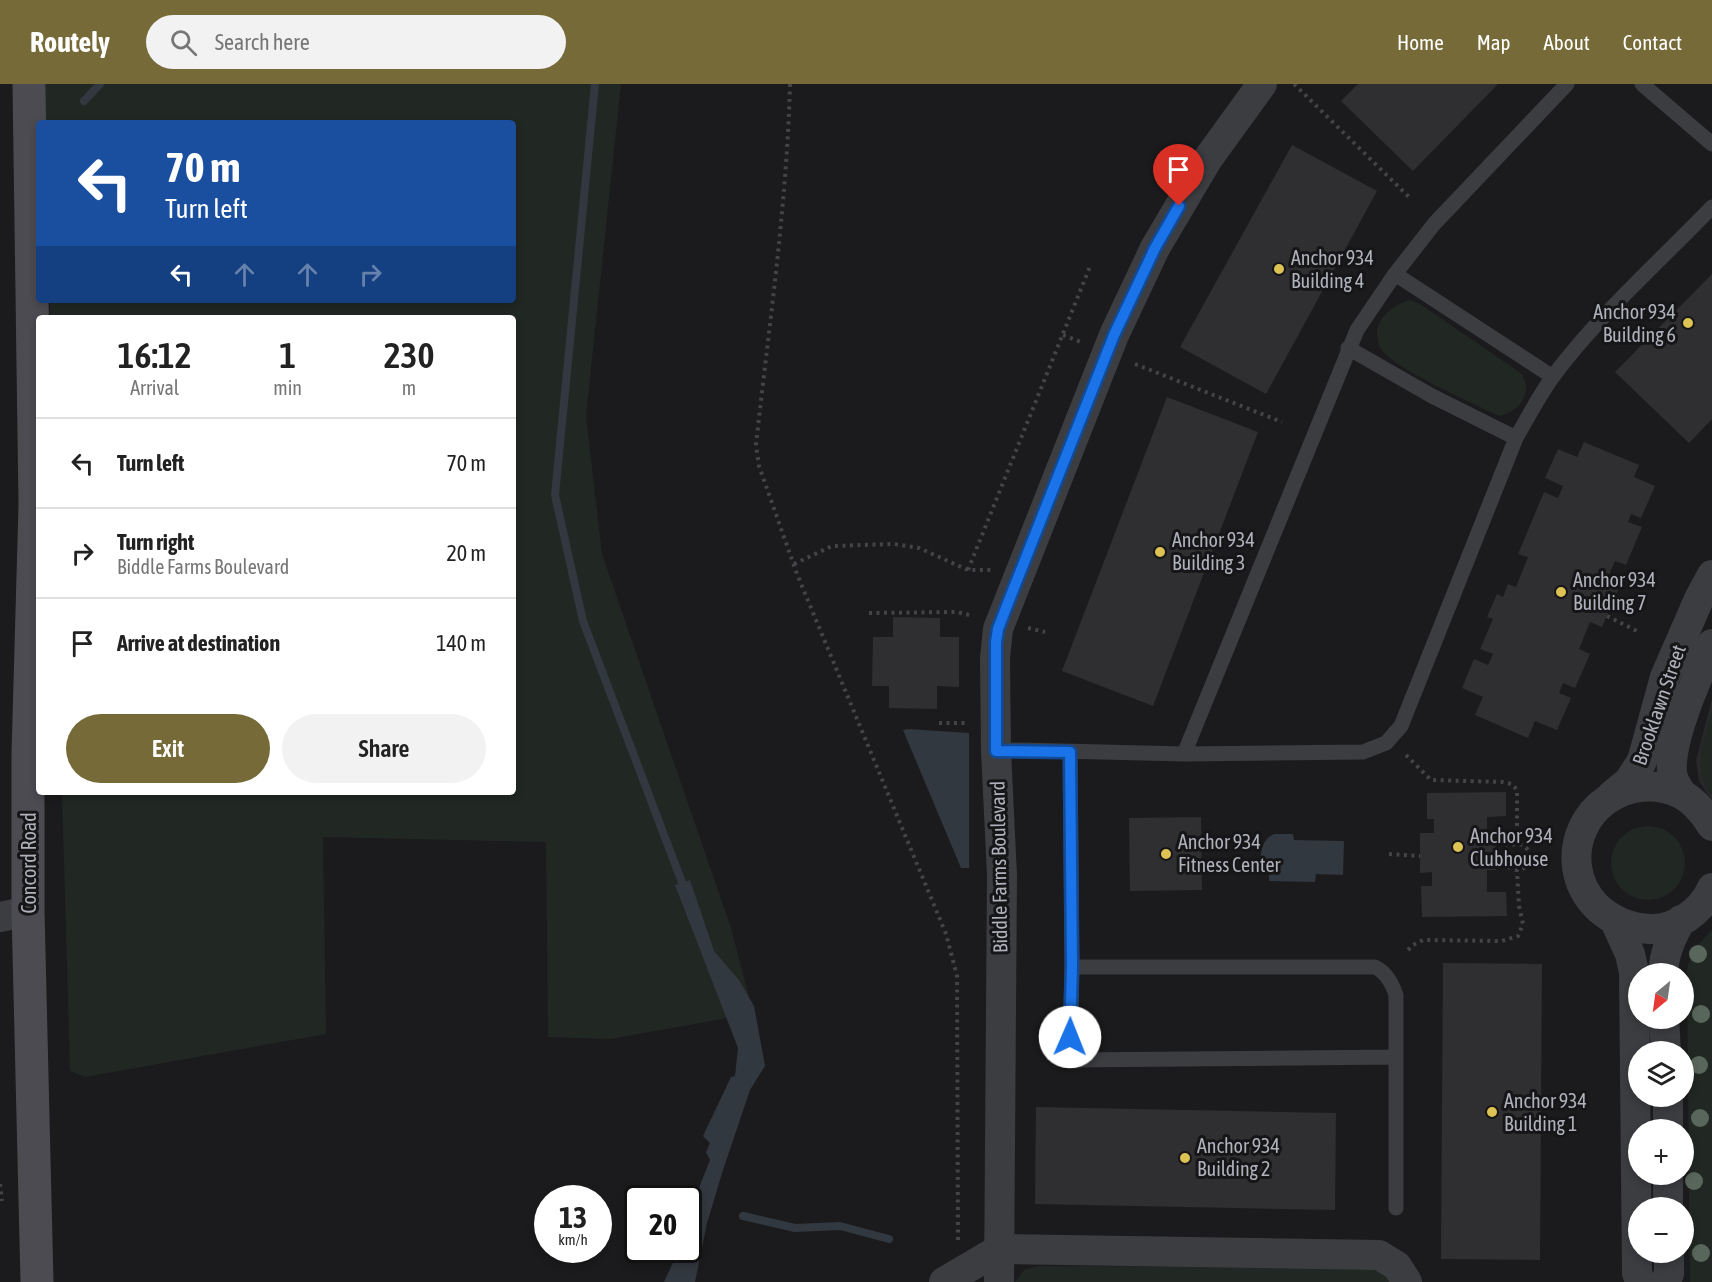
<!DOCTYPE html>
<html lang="en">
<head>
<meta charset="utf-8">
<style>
	:root { --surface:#fff; --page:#f2f2f2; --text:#222; --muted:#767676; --line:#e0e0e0; --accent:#766a38 }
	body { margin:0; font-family:"Asap Condensed",sans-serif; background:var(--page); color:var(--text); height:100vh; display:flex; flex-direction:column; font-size:22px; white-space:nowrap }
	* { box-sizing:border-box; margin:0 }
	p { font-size:20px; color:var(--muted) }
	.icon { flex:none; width:33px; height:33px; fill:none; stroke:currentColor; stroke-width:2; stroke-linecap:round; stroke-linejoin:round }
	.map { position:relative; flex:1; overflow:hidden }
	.side { position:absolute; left:36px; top:231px; width:480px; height:480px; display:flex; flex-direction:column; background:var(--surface); border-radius:6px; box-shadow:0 3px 9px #0003 }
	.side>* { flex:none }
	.hud { position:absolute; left:36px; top:36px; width:480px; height:183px; border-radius:6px; box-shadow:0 3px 9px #0003; background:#1a4fa0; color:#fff; overflow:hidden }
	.needle { width:39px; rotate:209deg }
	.controls { position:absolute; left:1628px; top:879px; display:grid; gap:12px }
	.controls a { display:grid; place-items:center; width:66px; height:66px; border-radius:50%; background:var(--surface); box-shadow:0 3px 9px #0003; font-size:30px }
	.speed { position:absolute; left:534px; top:1101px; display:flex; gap:12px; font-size:30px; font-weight:700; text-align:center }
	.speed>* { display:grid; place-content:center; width:78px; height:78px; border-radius:50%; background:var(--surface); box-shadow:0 3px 9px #0003; line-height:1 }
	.speed small { font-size:15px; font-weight:400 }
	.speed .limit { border:3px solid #111; border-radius:9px; background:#fff; color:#111 }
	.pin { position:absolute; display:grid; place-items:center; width:51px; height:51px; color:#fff; margin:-62px -26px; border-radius:50% 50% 50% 0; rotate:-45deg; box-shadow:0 0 6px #0007 }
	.pin .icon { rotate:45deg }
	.me { position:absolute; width:66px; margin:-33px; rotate:1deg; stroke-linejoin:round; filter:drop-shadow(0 0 4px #0008) }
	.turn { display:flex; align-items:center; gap:21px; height:126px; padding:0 30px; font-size:27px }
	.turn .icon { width:78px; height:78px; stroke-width:2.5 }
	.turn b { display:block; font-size:42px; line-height:51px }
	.lanes { display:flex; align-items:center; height:57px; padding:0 30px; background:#0003; justify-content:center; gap:30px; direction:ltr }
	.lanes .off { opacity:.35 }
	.eta { display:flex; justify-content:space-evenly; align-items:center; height:102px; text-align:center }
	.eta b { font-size:36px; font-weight:600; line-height:42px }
	.button { display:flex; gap:12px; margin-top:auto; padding:12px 30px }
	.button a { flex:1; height:69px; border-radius:36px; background:var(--accent); color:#fff; font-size:24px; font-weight:600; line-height:69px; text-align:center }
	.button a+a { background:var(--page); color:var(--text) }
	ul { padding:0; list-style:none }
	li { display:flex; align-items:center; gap:18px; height:90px; padding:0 30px; border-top:2px solid var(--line) }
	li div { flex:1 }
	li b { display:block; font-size:22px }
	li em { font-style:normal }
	header { display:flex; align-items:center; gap:36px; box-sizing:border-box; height:84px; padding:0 30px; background:var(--accent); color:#fff }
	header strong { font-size:28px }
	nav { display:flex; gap:33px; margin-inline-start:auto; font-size:21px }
	.search { width:420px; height:54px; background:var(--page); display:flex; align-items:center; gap:15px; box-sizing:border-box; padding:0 21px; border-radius:33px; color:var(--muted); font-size:22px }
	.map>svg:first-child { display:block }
	.built { fill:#28272a }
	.green { fill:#212723 }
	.water { fill:#32383f }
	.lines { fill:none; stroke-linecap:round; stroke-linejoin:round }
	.stream { stroke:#32383f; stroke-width:8 }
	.building { fill:#2f2e31 }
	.path { stroke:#434348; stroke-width:4; stroke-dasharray:3 4.5; stroke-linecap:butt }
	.lane { stroke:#3c3d41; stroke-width:15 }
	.street { stroke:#3c3d41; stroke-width:30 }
	.secondary { stroke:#4b4b51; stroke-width:33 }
	.tree { fill:#58665b }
	.route-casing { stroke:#114b97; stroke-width:15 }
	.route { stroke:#1a73e8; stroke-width:10 }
	.poi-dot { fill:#dcc354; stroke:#161618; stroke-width:2 }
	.labels { text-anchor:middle; stroke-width:6; stroke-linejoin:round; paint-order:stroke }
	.poi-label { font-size:20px; fill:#afb1bb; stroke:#161618; text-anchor:start }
	.street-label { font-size:20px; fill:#afb1bb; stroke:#161618 }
</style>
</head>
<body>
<header>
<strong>Routely</strong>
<div class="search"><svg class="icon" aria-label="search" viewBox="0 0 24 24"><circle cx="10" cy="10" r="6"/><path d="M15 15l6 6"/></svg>Search here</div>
<nav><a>Home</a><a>Map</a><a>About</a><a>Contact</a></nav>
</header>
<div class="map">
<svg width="1712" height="1198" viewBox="0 0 1712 1198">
	<rect width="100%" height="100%" fill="#1b1b1d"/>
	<path class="built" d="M1712,615v102l-13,-20 -3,-21z"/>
	<path class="green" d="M46,0h575l-35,332 16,138 129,374 20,76 -28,15 -113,20 -62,-2 -2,-195 -223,-5 3,197 -241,43 -15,-6 -8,-279h451v-474h-463v-18h463v-177h-467z
		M1409,216l11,4 102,70c11,20 -2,37 -23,42 -24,-12 -106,-48 -118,-67 -4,-7 -5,-15 -3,-23 6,-14 17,-21 31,-26z
		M1712,628v84c-20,-25 -9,-57 0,-84z
		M1611 779a37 37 0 1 1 74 0a37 37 0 1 1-74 0Z
		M1712,846v352h-22l-3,-313 6,-19z
		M1038,1182l331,1 17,8 5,7h-376l9,-12z"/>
	<path class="water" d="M908,645l61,4v135h-8l-58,-138z
		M1274,750h19l1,6 50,1 -1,34 -27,-1 -1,8 -46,-1v-8h-8c0,-16 -3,-31 13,-39z
		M690,796l24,71 25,29 15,26 11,60 -15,24 -27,80 -16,53 -12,59h-31l11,-24v-8h13l1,-37 21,-53 -4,-8 4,-9 -7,-7 28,-59 4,-1 3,-28 -63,-163z"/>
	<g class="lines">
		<path class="stream" d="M595,0l-40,411 28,126 103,272
			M84,17l16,-17
			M743,1132l52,12 45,-2 49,13"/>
	</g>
	<path class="building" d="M1358,0h140l-85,87 -72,-70z
		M1292,61l85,46 -111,203 -86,-47z
		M1712,190v145l-23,24 -74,-71z
		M1167,313l91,35 -105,274 -91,-35z
		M1584,358l55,23 -5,12 21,9 -14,32 -10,-4 -3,8 14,5 -16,38 -11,-4 -10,23 13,6 -16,37 -12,-5 -11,27 11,5 -15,34 -12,-5 -4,10 12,5 -14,32 -22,-9 -7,17 -53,-23 8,-18 -21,-9 12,-29 14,6 5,-11 -13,-5 13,-30 -6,-2 10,-23 6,3 5,-13 8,3 12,-30 -10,-3 26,-62 14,6 5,-12 -18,-8 13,-29 19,8z
		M893,533l47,1v19h19v50l-22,-1v23l-48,-1v-22h-17l1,-49h20z
		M1506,708v24l-19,1v21l9,-1v33h-9v22h19l1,24 -85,1 -1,-31h11v-14l-12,1v-40h14v-14h-7v-26z
		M1201,733l1,73 -72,1 -1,-73z
		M1443,879l99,1 -2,296 -99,-1z
		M1036,1023l300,6 -1,97 -300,-6z"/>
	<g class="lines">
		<path class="path" d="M790,0c-3,119 -21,242 -34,361l3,21 38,108 149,360 11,42 1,265
			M1294,0l116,114
			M1063,251l18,7
			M1135,280l147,58
			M794,480l38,-18 62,-2 25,4 49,22h23
			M968,486l123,-306
			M869,529l88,-1 16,4
			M1607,532l32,16
			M1028,544l17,4
			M939,639h29
			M1406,671l25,25 72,2 9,2 5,6v55
			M1504 773a13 13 0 1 1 26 0a13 13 0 1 1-26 0Z
			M1389,770l31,2
			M1496,774h9
			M1530,774h17
			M1408,866l5,-5 10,-5 79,1 16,-5 5,-12 -4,-18 -2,-36
			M0,1100l2,17"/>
		<path class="lane" d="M1642,0l70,60
			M1395,190l158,103
			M1348,264l84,48 84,42
			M996,667l25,-1 163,4 179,-2 23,-9 15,-17 115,-288c12,-21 24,-44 38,-63 46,-61 105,-113 158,-168
			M1070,668l2,215 -2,93 326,-3
			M1184,670l173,-424 38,-56 39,-50 133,-140
			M1072,883h303c11,5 17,16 21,28v213"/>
		<path class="street" d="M1682,710c-4,-6 -9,-13 -10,-21 -3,-34 26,-97 40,-129
			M1612,711l17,-14 13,-20 23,-84 34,-78 13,-24
			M1712,742c-8,-13 -17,-25 -31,-32 -52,-25 -111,16 -104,73 2,15 9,29 20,40 15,14 32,21 53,22 26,1 52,-18 62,-41
			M0,833l28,-6
			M1615,837l15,33 4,18 3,301 3,9
			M1663,890c1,-21 8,-36 18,-54
			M1664,934l2,34
			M1668,1012v34
			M1668,1090v34
			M944,1198l56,-33 379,6 18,11 10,16
			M999,1198l3,-407 -6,-124 -1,-93 3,-29 116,-294 41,-87 52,-88 55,-76
			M1665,1198l4,-8v-22"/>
		<path class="secondary" d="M29,0l6,421 -7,249v157l9,371"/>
	</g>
	<g class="tree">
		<circle cx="1698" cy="870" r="9"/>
		<circle cx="1701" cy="930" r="9"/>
		<circle cx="1699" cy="981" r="9"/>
		<circle cx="1700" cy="1034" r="9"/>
		<circle cx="1694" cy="1097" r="9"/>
		<circle cx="1701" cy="1169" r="9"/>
	</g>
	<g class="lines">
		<g class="route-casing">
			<path id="route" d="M1070,953l2,-70 -2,-215 -74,-1v-109l2,-13 8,-21 108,-273 41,-87 24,-42"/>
		</g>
		<use href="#route" class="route"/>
	</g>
	<g class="poi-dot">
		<circle cx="1279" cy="185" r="6"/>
		<circle cx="1688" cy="239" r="6"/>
		<circle cx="1160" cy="468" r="6"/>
		<circle cx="1561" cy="508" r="6"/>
		<circle cx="1458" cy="763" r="6"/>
		<circle cx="1166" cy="770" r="6"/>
		<circle cx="1492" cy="1028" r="6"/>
		<circle cx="1185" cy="1074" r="6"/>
	</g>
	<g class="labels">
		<g class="poi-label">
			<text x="1291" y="181">Anchor 934<tspan x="1291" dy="23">Building 4</tspan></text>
			<text x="1676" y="235" text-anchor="end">Anchor 934<tspan x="1676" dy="23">Building 6</tspan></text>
			<text x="1172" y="463">Anchor 934<tspan x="1172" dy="23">Building 3</tspan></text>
			<text x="1573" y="503">Anchor 934<tspan x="1573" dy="23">Building 7</tspan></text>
			<text x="1470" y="759">Anchor 934<tspan x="1470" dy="23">Clubhouse</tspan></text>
			<text x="1178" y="765">Anchor 934<tspan x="1178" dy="23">Fitness Center</tspan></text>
			<text x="1504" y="1024">Anchor 934<tspan x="1504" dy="23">Building 1</tspan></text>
			<text x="1197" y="1069">Anchor 934<tspan x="1197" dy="23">Building 2</tspan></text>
		</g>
		<g class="street-label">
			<text transform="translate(1659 621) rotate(-71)" y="7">Brooklawn Street</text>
			<text transform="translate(29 779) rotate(-90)" y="7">Concord Road</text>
			<text transform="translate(999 783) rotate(-91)" y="7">Biddle Farms Boulevard</text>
		</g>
	</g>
</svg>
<div class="controls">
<a><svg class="needle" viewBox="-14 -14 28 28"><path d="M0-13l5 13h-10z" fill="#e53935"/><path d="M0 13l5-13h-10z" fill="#767676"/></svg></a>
<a><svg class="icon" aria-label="layers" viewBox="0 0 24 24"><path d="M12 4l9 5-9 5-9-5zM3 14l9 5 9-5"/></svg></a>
<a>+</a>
<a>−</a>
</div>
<div class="speed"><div>13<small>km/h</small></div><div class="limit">20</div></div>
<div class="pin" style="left:1179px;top:122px;background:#d93025"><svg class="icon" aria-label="arrive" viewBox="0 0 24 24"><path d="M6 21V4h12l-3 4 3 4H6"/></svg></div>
<svg class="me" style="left:1070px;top:953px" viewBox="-20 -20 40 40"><circle r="19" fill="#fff"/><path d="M0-13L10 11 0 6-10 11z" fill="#1a73e8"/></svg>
<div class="hud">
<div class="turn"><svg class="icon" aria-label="left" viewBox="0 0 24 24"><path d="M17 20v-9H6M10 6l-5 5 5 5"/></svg><div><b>70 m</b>Turn left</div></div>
<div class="lanes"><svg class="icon" aria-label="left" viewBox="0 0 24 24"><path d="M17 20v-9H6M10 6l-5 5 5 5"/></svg><svg class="icon off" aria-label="ahead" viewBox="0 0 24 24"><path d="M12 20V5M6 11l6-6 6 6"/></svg><svg class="icon off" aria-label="ahead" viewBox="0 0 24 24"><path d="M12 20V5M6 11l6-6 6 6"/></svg><svg class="icon off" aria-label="right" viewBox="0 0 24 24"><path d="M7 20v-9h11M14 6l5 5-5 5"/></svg></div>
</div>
<section class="side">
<div class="eta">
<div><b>16:12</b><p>Arrival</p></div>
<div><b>1</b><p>min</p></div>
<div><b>230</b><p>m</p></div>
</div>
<ul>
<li><svg class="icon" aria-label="left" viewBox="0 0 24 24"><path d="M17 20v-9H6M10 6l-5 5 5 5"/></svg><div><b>Turn left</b></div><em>70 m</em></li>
<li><svg class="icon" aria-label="right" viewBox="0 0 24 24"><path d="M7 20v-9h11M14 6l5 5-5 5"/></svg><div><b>Turn right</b><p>Biddle Farms Boulevard</p></div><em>20 m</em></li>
<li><svg class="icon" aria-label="arrive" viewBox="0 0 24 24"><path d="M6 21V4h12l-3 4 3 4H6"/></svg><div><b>Arrive at destination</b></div><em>140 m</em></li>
</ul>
<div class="button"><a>Exit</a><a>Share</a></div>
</section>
</div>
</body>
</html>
